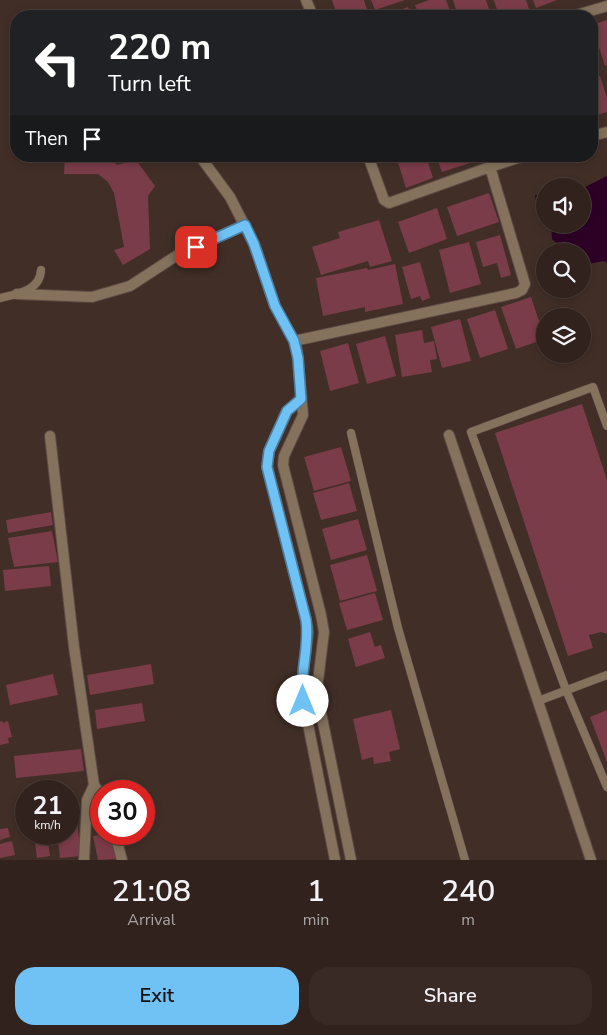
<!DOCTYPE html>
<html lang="en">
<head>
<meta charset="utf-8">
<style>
	:root { --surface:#31221d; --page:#392a26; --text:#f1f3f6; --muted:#a8a4a4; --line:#4c3f3b; --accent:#70c1f4 }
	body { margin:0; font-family:"Nunito Sans",sans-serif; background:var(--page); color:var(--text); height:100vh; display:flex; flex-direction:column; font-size:19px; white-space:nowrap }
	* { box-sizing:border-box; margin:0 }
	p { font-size:16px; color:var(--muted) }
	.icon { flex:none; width:28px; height:28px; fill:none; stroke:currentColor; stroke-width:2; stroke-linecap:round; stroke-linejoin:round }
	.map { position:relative; height:860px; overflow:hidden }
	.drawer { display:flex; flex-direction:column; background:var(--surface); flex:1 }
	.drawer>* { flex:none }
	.guide { position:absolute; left:10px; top:10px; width:588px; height:152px; border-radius:20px; box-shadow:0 2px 8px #0003,0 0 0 1px var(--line); background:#202124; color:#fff; overflow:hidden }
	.tools { position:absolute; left:536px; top:178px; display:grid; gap:10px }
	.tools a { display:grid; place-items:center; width:55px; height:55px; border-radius:50%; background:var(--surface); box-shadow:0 2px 8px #0003,0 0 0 1px var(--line); font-size:25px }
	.speed { position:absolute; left:15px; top:780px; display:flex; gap:10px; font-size:25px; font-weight:700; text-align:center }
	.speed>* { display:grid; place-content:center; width:65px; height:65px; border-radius:50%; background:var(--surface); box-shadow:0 2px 8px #0003,0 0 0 1px var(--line); line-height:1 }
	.speed small { font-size:12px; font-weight:400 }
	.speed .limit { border:8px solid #d22; background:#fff; color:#111 }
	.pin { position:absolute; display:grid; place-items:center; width:42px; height:42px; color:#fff; margin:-21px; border-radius:10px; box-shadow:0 2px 8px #0006 }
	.me { position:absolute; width:55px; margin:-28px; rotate:0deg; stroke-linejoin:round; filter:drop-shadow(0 0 4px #0008) }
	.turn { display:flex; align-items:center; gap:18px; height:105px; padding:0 15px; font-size:22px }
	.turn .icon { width:65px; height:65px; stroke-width:2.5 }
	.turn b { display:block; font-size:35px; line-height:42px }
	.then { display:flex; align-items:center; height:48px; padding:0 15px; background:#0003; gap:10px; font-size:19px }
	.eta { display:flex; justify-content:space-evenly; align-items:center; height:85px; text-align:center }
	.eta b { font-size:30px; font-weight:600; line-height:35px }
	.action { display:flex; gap:10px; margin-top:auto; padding:10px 15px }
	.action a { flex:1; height:58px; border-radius:20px; background:var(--accent); color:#111; font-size:20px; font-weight:600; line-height:58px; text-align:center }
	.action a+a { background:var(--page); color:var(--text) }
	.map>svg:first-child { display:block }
	.water { fill:#2d0126 }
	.building { fill:#7b3c49 }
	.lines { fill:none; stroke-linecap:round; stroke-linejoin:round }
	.service-casing { stroke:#5d4b45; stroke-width:9 }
	.minor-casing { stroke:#5d4b45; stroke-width:12 }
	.service { stroke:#84725c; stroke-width:8 }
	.minor { stroke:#84725c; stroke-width:10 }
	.route-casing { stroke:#497d9f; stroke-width:12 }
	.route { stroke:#70c1f4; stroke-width:9 }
</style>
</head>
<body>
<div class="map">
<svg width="607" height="860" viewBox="0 0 607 860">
	<rect width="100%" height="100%" fill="#412e27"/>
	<path class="water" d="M607,176v87l-3,-2 -21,4 -1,-14h-16l-14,-12 -1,-13 -2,-2h33l1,-36z
		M545,194v25l-7,-7 -3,-17z"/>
	<path class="building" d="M332,0h32l4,13 -8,3h-23z
		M371,0h34l-30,10z
		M429,0h17l6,16h-33l-4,-11z
		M453,0h33l5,16h-33z
		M494,0h32l4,12 -13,4h-18z
		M533,0h24l-21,8z
		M408,7l3,9h-29z
		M607,20v45l-2,1 -13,-41z
		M591,50l7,18 -7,2z
		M600,76l7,22v14l-16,5v-38z
		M65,156h42l10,9 19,-5 19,26 -7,10 2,53 -27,16 -9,-15 10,-3 -10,-54 -6,-11 -10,-8h-34z
		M396,156h30l7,22 -27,10z
		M436,156h31l3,7 -28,9z
		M489,193l10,29 -42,14 -10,-29z
		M437,208l10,31 -38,14 -11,-31z
		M379,220l13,41 -22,6 -2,-6 -47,14 -9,-28 28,-9 -2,-6z
		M500,235l11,40 -10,3 -4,-15 -14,4 -7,-25z
		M469,242l12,42 -31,9 -11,-43z
		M420,262l10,36 -8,3 -2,-5 -9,3 -9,-32z
		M395,264l8,40 -38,8v-5l-42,9 -7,-38 51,-10 1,2z
		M531,297l14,42 -29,10 -15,-42z
		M495,310l13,39 -28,9 -13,-39z
		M460,319l11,42 -29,7 -11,-41z
		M422,330l2,13 10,-2 3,18 -7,1 2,12 -30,5 -7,-42z
		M385,336l11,40 -29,8 -11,-40z
		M348,343l11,40 -29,8 -10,-40z
		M582,404l25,76v154l-6,-2 -12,3 4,13 -25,8 -73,-223z
		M341,447l10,34 -37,10 -10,-34z
		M349,483l8,28 -36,9 -8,-27z
		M51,512l2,13 -45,8 -2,-13z
		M358,519l9,31 -36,10 -9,-31z
		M52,531l6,31 -44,5 -6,-29z
		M367,555l10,36 -37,10 -10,-36z
		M49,566l2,20 -46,5 -2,-21z
		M375,593l8,27 -36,10 -8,-27z
		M370,632l5,15 6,-2 4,13 -29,9 -8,-28z
		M151,664l3,20 -64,11 -3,-20z
		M53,674l5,21 -48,10 -4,-20z
		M142,703l3,18 -48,8 -2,-19z
		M391,710l9,39 -11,3 2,9 -17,3 -1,-7 -11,3 -9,-41z
		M607,710v52l-17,-45z
		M2,721l1,2 5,-2 4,16 -4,1 1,5 -9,2v-23z
		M81,749l3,22 -68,7 -2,-22z
		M76,813l5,43 -21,2 -3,-24h12v-20z
		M8,828l2,9 -10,3v-11z
		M34,834h13l3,22 -13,2z
		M105,834h6l6,25 -19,1 -5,-24z
		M12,841l3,14 -15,3v-14z"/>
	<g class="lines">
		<g class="service-casing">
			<path id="service" d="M0,298c17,-4 40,-7 41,-28
				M607,426l-14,-39 -122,45 95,258 41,97
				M351,433l47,195 67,232
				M538,701l69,-26"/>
		</g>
		<g class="minor-casing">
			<path id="minor" d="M306,0l7,16
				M573,16l34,-10
				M591,136l16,-4
				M202,159l28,38 24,47 21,62 19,35 3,9 6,65 -19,41 -1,9 38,150 3,17 -7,57 1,9 33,162
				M490,167l34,-11
				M17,294l75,3 38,-11 49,-32 66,-29
				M294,341l222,-48 6,-3 3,-6 -35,-117 -101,36 -5,-3 -16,-44
				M301,399l-14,12 -18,40 -2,16 39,153 2,12 -7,57 34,171
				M449,435l142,425
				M50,436l24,211 20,138 7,10
				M115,834l7,26
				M84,860l3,-60 7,-15"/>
		</g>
		<use href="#service" class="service"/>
		<use href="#minor" class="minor"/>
	</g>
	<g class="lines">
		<g class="route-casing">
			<path id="route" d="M196,247l49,-22 9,19 21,62 19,35 4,17 3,41 -14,12 -18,40 -2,16 39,153c4,27 -7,54 -3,81"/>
		</g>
		<use href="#route" class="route"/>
	</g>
</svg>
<div class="tools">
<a><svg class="icon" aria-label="sound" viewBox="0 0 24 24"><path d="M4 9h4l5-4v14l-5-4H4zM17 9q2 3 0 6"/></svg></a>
<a><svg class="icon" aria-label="search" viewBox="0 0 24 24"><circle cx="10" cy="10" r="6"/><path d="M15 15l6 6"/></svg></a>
<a><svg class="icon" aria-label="layers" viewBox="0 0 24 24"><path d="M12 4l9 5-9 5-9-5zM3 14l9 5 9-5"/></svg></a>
</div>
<div class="speed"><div>21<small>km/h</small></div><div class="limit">30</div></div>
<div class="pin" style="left:196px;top:247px;background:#d93025"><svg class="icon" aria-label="arrive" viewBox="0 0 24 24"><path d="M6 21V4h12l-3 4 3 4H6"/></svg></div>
<svg class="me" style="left:303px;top:701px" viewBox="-20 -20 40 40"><circle r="19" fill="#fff"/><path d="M0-13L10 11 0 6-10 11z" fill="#70c1f4"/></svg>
<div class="guide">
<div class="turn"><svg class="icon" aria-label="left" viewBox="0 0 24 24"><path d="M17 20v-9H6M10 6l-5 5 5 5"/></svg><div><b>220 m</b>Turn left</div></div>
<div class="then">Then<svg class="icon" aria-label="arrive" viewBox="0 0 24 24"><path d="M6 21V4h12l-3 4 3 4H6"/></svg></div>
</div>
</div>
<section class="drawer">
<div class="eta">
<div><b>21:08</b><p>Arrival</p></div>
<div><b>1</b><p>min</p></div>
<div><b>240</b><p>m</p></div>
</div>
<div class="action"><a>Exit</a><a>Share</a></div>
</section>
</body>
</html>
